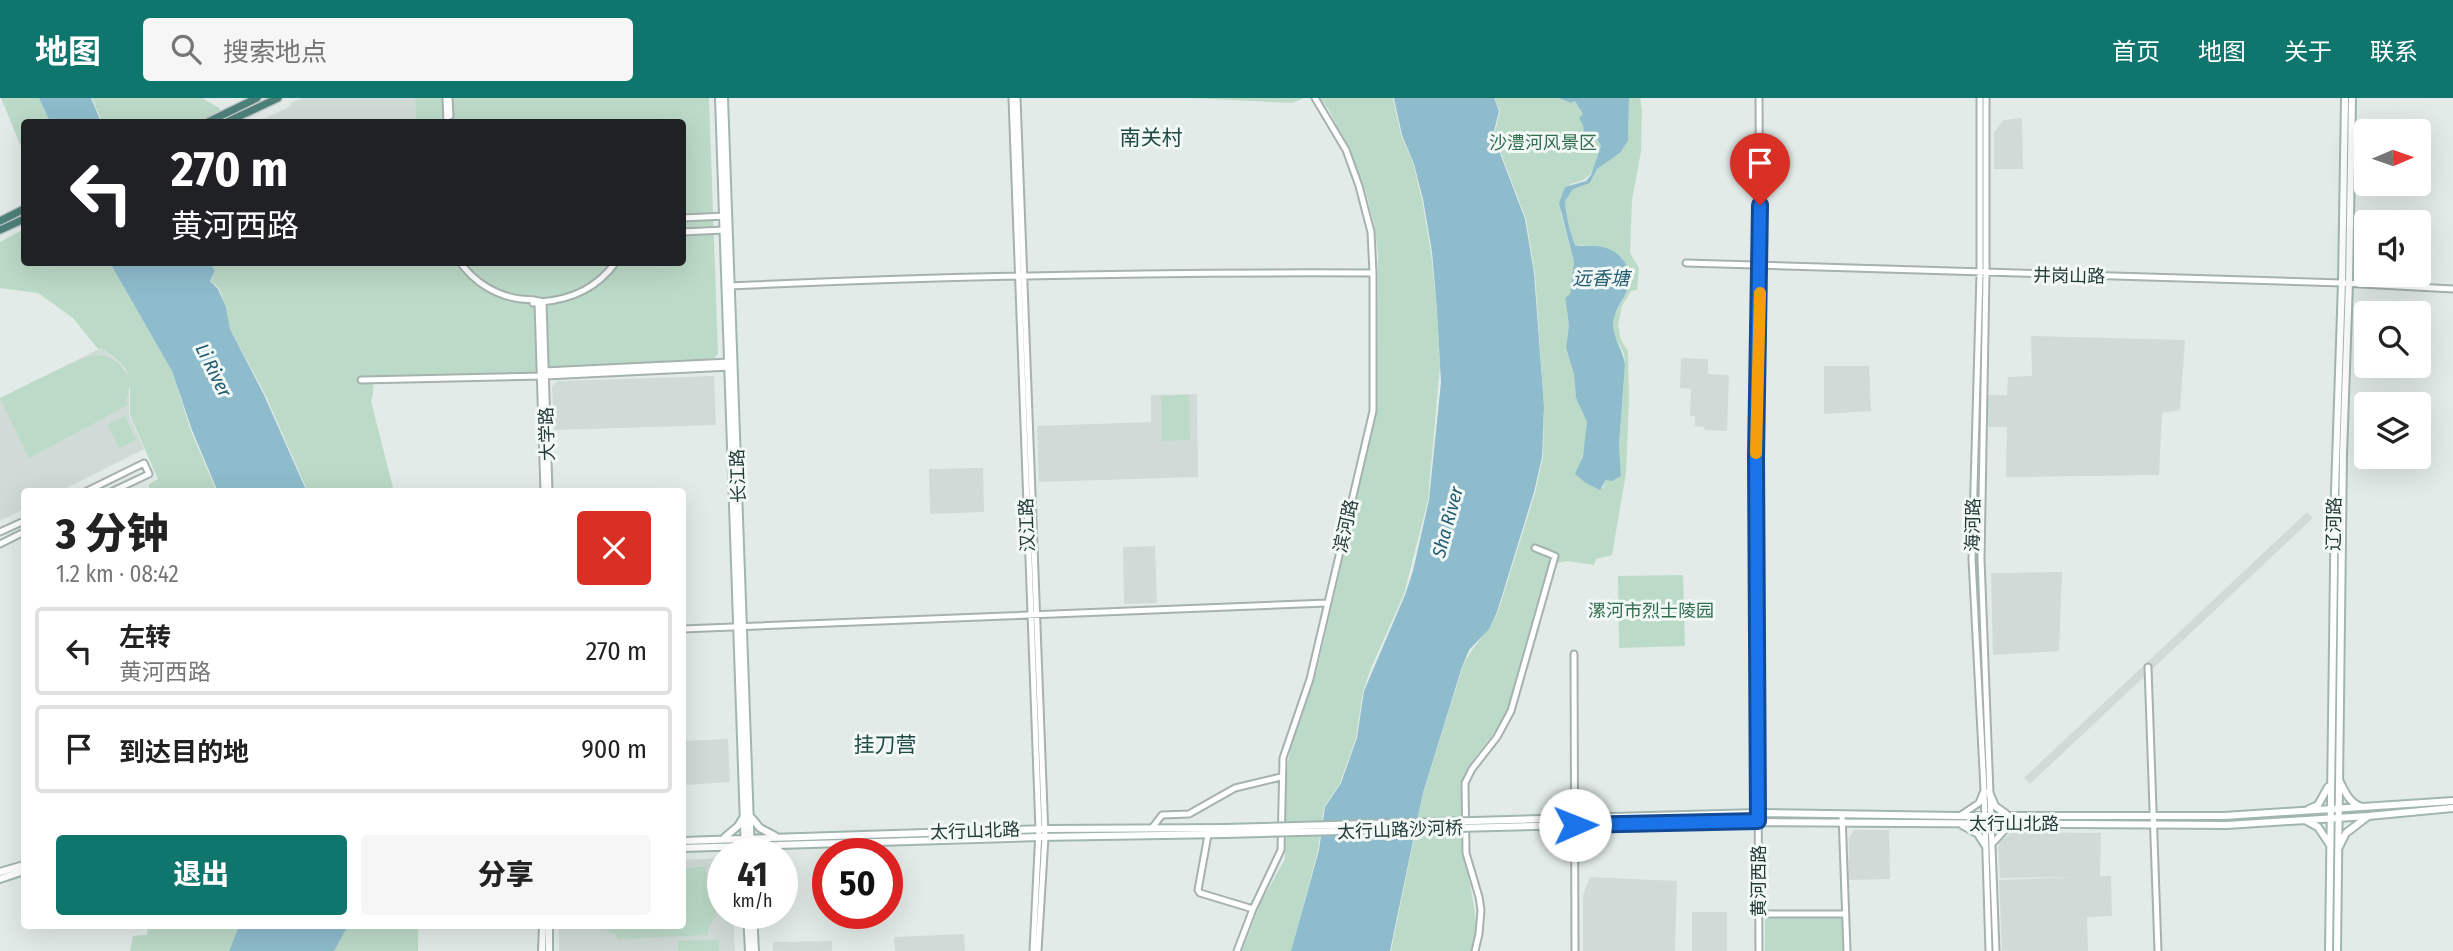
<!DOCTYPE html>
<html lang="zh">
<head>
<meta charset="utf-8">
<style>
	:root { --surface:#fff; --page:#f6f6f6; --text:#222; --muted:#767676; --line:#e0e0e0; --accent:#0f766e }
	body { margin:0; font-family:"Fira Sans Condensed","Noto Sans SC",sans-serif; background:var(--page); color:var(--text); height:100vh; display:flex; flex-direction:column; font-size:26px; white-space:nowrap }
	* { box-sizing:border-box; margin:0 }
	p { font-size:23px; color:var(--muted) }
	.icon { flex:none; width:38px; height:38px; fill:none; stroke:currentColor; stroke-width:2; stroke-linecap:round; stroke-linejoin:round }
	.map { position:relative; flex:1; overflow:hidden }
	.sheet { position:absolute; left:21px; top:390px; width:665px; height:441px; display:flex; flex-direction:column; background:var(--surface); border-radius:7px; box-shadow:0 7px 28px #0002 }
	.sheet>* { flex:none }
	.top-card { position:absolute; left:21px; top:21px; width:665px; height:147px; border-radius:7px; box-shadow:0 7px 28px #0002; background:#202124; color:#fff; overflow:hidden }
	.needle { width:46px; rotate:88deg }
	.fabs { position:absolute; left:2354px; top:21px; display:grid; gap:14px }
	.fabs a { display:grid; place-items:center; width:77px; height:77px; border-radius:7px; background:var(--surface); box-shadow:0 7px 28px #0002; font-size:35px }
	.speed { position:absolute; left:707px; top:740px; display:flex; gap:14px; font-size:35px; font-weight:700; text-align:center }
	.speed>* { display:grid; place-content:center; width:91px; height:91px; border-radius:50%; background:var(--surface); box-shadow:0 7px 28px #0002; line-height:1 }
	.speed small { font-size:18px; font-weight:400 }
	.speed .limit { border:10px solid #d22; background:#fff; color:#111 }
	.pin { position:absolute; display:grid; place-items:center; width:60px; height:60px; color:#fff; margin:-72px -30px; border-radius:50% 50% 50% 0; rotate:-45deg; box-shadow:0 0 7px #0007 }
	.pin .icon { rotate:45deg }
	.me { position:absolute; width:77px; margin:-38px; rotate:89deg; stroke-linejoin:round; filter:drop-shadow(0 0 5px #0008) }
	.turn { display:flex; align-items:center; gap:24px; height:147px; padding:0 35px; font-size:32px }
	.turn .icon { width:91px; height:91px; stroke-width:2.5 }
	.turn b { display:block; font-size:49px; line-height:60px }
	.round { display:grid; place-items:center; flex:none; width:74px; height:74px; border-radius:7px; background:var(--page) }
	.head { display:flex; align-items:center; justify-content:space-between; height:119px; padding:0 35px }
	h1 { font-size:42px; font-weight:800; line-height:52px }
	.primary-button { display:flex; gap:14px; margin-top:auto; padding:14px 35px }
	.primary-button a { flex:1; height:80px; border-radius:7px; background:var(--accent); color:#fff; font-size:28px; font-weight:800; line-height:80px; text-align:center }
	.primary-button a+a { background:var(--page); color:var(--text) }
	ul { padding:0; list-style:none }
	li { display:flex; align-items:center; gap:21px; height:88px; margin:0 14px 10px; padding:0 21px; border:4px solid var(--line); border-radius:7px }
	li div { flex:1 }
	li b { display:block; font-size:26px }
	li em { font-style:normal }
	header { display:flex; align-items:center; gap:42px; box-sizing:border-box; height:98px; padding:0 35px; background:var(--accent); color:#fff }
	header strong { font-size:33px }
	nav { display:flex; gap:38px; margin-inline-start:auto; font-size:24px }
	.search { width:490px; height:63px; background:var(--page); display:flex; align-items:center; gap:18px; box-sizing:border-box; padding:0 24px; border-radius:7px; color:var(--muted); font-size:26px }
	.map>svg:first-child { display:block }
	.built { fill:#d0dbd7 }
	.green { fill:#bcdac8 }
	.water { fill:#8ebccc }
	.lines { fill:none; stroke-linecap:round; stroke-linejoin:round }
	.tertiary-casing { stroke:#a5b2af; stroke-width:9 }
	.secondary-casing { stroke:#a1b6b1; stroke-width:10 }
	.trunk-casing { stroke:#c1c8c7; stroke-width:10 }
	.tertiary { stroke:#fff; stroke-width:5 }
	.secondary { stroke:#fff; stroke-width:6 }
	.trunk { stroke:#4e807a; stroke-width:7 }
	.secondary-bridge-casing { stroke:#a1b6b1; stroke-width:10; stroke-linecap:butt }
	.secondary-bridge { stroke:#fff; stroke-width:6 }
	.route-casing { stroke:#114b97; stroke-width:18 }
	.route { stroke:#1a73e8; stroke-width:12 }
	.slow { stroke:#f59e0b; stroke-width:12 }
	.labels { text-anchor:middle; stroke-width:6; stroke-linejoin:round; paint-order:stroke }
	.park-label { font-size:18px; fill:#316e4f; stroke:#f2f8f5 }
	.street-label { font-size:18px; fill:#233a37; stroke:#f2f8f5 }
	.water-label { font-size:19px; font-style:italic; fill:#225c72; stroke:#f2f8f5 }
	.quarter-label { font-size:21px; fill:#214b45; stroke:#f2f8f5 }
</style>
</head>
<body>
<header>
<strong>地图</strong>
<div class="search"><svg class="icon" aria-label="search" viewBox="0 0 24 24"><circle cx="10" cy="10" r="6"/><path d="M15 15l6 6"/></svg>搜索地点</div>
<nav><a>首页</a><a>地图</a><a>关于</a><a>联系</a></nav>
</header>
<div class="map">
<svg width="2453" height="853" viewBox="0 0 2453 853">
	<rect width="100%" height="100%" fill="#e2ebe8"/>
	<path class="built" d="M302,0h113l1,24h-159l34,-16 -1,-3z
		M2022,20l1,51h-29v-36l9,-13z
		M2031,238l154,4 -5,70 -18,3 -3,62 -153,2 1,-50h-19v-32h19l1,-18 24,-1z
		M101,250l19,15 9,13v39l15,34 -85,43h-35v17l-24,12v-123z
		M1681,260l27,1v15l21,1 -2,56 -22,-1 -1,-3 -9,-1v-10h-5l1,-27 -11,-1z
		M1824,268h45l2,45 -47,3z
		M714,278l2,49 -162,5 -2,-44 6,-5z
		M1197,296l1,83 -159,5 -2,-56 114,-4v-27z
		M983,370l1,44 -54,2 -1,-45z
		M2307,414l6,6 -283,266 -6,-6z
		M1155,448l2,57 -33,1 -1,-57z
		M2062,474l-3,79 -66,4 -2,-82z
		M728,641l2,43 -47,3v-44z
		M1854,732h35l1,49 -41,1v-42z
		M2012,734l89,1 -1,43h11l1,40 -25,1 1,34h-86l-3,-71 78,-3 -77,1 -2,-31 3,-7z
		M723,760v56h10l2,37h-176v-25h123l1,-66z
		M1590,779l87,4 -2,70h-92v-56z
		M1692,814h35v39h-35z
		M964,836l1,17h-70l-1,-14z
		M832,843v10h-59v-9z"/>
	<path class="green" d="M1,0h38l11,24h-26v32z
		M92,0h110l17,10 8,14h-125z
		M415,0h294l9,256 -6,6 -174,8v4l-165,5v18l-2,6 23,91h-86l-43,-98 -35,-65 -4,-22 -7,-19 -8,-7 4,-10 -5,-8 472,-1v-140h-266z
		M1190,0h114l-12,5z
		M1320,0h73l8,37 12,28 9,37 9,53 6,60 3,53 -12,134 -24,94 -33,74 -8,23 -7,47 -16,45 -16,24 -6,43 -27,101h-49l19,-49 24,-43 1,-87 5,-25 26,-76 60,-262 1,-155 -4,-31 -9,-34 -14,-34 -22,-45z
		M1494,0h65l12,5 4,-2 9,13 6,21 6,2 5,9c-6,23 -7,33 -31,38l-9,30 13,48 -4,33 -5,3 4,27 -3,23 8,26 2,24 11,24 -2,26 -7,20 25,20 3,-8 15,-4 -2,-31 6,-80 -1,-11 -11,-21 1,-17 12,-23 -3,-35 -23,-12 -25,-1c-5,-13 -9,-30 -10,-44l8,-13 17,-5 7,-14 23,-16 8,-12 1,-43h11l2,12 -1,41 -9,49 -2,53 9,15 -2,22 -6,1 -9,15 -4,19 3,15 7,11 1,49 -3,73 -14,82 -16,4 -2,6 -27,-4 -16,3c-8,26 -17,51 -24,77 -8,28 -11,56 -26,82 -11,18 -37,42 -39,63 -3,27 1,59 6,86 4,28 12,50 5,79h-82l32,-157 40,-128c9,-20 25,-33 35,-54l37,-119 8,-36 1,-51 -9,-132 -9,-55 -32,-84 6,-24z
		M24,131v33l86,1 62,108 19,60 26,61h-68v-8l9,-5 -28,-64v-29l-4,14 2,5 -99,53 -29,-60c16,-7 86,-44 97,-43 18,1 26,12 33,24 -5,-15 -16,-22 -29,-31l-3,1 -25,-31 -35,-25 -38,-5v-46z
		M1189,297l1,45 -28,1 -1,-45z
		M125,318l11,24 -17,8 -11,-23z
		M1683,477l2,71 -66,2 -1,-72z
		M704,769c3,15 18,25 14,43 -2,10 -10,14 -11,25l-90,4v-5c-7,0 -10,-3 -13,-8h78l1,-58z
		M1765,819h77l1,34h-78z
		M148,828h91l-10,25h-99l3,-15 14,-1z
		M348,828h70v25h-84z
		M719,842v11h-41v-10z"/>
	<path class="water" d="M39,0h52l10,24h-51z
		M1394,0h100l5,13 -6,24 32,84 9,54 10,133 -2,51 -8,35 -37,120 -8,17 -20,21 -7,17 -39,126 -33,158h-99l28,-101 6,-43 16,-24 16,-45 7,-47 41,-96 8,-24 16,-71 12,-118 -4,-71 -5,-59 -9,-53 -9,-35 -12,-29z
		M1559,0h70l-1,43 -8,12 -23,16 -7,14 -17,6 -8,12c1,14 5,31 10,44 7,2 14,0 22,1 25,3 38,23 29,47 -4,8 -10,16 -12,25 -4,18 9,30 11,47l-6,80 2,31 -9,5 -6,-1 -6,10 -14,-7 -11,-9 8,-18 4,-34 -11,-24 -2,-24 -8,-26 3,-23 -4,-27 5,-4 4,-32 -15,-59 6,-16 21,-6 5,-6 10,-29 -5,-9 -12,-5 -1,-7 -4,-7 4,-4 -8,-13 -4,2z
		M110,165h100l5,8 -5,10 8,8 8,18 4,22 34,66 43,97h-89l-26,-62 -20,-59z
		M239,828h109l-14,25h-105z"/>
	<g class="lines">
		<g class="tertiary-casing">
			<path id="tertiary" d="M446,0l1,24
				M449,0l1,18
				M1012,0l27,732 -6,121
				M1017,0l28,739 -7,114
				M1759,0l1,167 -4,192 3,494
				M1980,0v176l-8,285 12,231 5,161
				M1986,0v176l-5,285 15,392
				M682,120l44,-2
				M682,134l42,-2
				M460,164c14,20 36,34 61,37 7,1 14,0 22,3l6,190
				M1686,165l656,20 111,6
				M729,188c215,-10 429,-14 644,-13
				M541,204c32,-3 56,-14 75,-40
				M533,205h5l6,189
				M544,273l186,-9
				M361,282l184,-4 186,-9
				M85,394l59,-29 5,11 -38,18
				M0,434l24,-11
				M0,446l24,-12
				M682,531l645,-26
				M1574,556l1,297
				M2148,569l10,284
				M1842,716l5,137
				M1961,717l18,-12 4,-10
				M1152,730l10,-13 27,-1 46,-26 46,-11
				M1208,737l-10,55 2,3 53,16
				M1993,745l17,-19
				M1759,816h86
				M1237,853l16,-42 28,-59 2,-92 27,-79 63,-268v-138l-2,-41 -12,-46 -13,-36 -31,-52
				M1475,853l4,-17 2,-24 -2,-13 -13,-44 -1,-70 7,-14 25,-32 14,-26 44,-155 -20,-8"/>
		</g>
		<g class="secondary-casing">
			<path id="secondary" d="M719,0l26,756
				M724,0l27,756
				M2340,684c5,10 10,22 22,25
				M1989,694l6,14 11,8
				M2309,711l9,-4 10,-18
				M750,718l10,12 15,8
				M1575,720l184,-5 199,3h266l229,-15
				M2307,723l11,6 12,18
				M1575,727l183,-3 469,3 141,-9 85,-8
				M1962,727l16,9 7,11
				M725,739l13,-11 5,-8
				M682,743l363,-12 180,-1
				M722,749l12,7
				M2339,749l7,-14 21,-16
				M682,750l357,-11 186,-3
				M766,756l13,-9
				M0,774l24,-7
				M0,781l24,-8
				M747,816l2,37
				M753,816l2,37
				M542,853l1,-25
				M549,853v-25
				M2329,853l6,-460 7,-208 3,-185
				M2337,853l6,-497 6,-171 3,-185"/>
		</g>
		<g class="trunk-casing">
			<path id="trunk" d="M208,24l49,-24
				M227,24l51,-24
				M0,123l24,-12
				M0,132l24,-11"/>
		</g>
		<use href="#tertiary" class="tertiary"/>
		<use href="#secondary" class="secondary"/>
		<use href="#trunk" class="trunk"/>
		<g class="secondary-bridge-casing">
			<path id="secondary-bridge" d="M1225,730l350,-10
				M1225,736l350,-9"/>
		</g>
		<use href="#secondary-bridge" class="secondary-bridge"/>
	</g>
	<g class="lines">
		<g class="route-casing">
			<path id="route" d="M1575,727l183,-4 -2,-364 4,-252"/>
		</g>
		<use href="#route" class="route"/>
		<path class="slow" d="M1756,355l4,-160"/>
	</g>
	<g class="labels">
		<g class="park-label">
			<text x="1543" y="51">沙澧河风景区</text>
			<text x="1651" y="519">漯河市烈士陵园</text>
		</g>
		<g class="street-label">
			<text transform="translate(2069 178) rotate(1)" y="6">井岗山路</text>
			<text transform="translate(547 336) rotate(-92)" y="6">大学路</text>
			<text transform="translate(738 378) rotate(-92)" y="6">长江路</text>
			<text transform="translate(2334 426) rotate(-89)" y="6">辽河路</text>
			<text transform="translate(1027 427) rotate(-92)" y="6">汉江路</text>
			<text transform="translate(1973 427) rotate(-89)" y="6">海河路</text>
			<text transform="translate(1346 428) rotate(-77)" y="6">滨河路</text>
			<text x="2014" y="732">太行山北路</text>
			<text transform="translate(1400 732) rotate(-2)" y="6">太行山路沙河桥</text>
			<text transform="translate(975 733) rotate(-2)" y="6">太行山北路</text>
			<text transform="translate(1759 783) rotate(-90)" y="6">黄河西路</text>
		</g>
		<g class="water-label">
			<text x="1601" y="187">远香塘</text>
			<text transform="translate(214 272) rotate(63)" y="7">Li River</text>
			<text transform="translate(1447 424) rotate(-75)" y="7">Sha River</text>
		</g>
		<g class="quarter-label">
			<text x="1151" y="47">南关村</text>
			<text x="885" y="654">挂刀营</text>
		</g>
	</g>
</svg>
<div class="fabs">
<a><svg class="needle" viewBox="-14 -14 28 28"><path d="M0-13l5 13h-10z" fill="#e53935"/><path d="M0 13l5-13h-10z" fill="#767676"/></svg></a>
<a><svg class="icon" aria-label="sound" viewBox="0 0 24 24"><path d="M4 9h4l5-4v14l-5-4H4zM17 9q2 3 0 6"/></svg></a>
<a><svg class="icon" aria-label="search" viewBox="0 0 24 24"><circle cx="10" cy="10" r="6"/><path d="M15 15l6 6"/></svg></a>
<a><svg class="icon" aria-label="layers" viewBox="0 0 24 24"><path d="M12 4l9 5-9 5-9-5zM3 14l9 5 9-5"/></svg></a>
</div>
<div class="speed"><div>41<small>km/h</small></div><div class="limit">50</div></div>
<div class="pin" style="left:1760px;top:107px;background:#d93025"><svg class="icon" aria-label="arrive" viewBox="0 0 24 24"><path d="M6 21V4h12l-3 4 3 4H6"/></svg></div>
<svg class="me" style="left:1575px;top:727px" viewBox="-20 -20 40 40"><circle r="19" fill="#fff"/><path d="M0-13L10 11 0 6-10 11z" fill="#1a73e8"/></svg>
<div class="top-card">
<div class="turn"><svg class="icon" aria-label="left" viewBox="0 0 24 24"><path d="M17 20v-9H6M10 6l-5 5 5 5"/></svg><div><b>270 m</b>黄河西路</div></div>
</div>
<section class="sheet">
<div class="head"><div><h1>3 分钟</h1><p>1.2 km · 08:42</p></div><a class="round" style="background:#d93025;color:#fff"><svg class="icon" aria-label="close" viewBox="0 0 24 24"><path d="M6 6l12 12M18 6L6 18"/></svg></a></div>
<ul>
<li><svg class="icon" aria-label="left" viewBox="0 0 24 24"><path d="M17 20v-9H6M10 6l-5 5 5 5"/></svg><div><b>左转</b><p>黄河西路</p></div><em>270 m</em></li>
<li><svg class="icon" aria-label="arrive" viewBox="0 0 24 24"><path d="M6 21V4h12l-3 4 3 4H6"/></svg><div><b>到达目的地</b></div><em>900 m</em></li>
</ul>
<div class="primary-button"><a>退出</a><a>分享</a></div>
</section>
</div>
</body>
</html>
